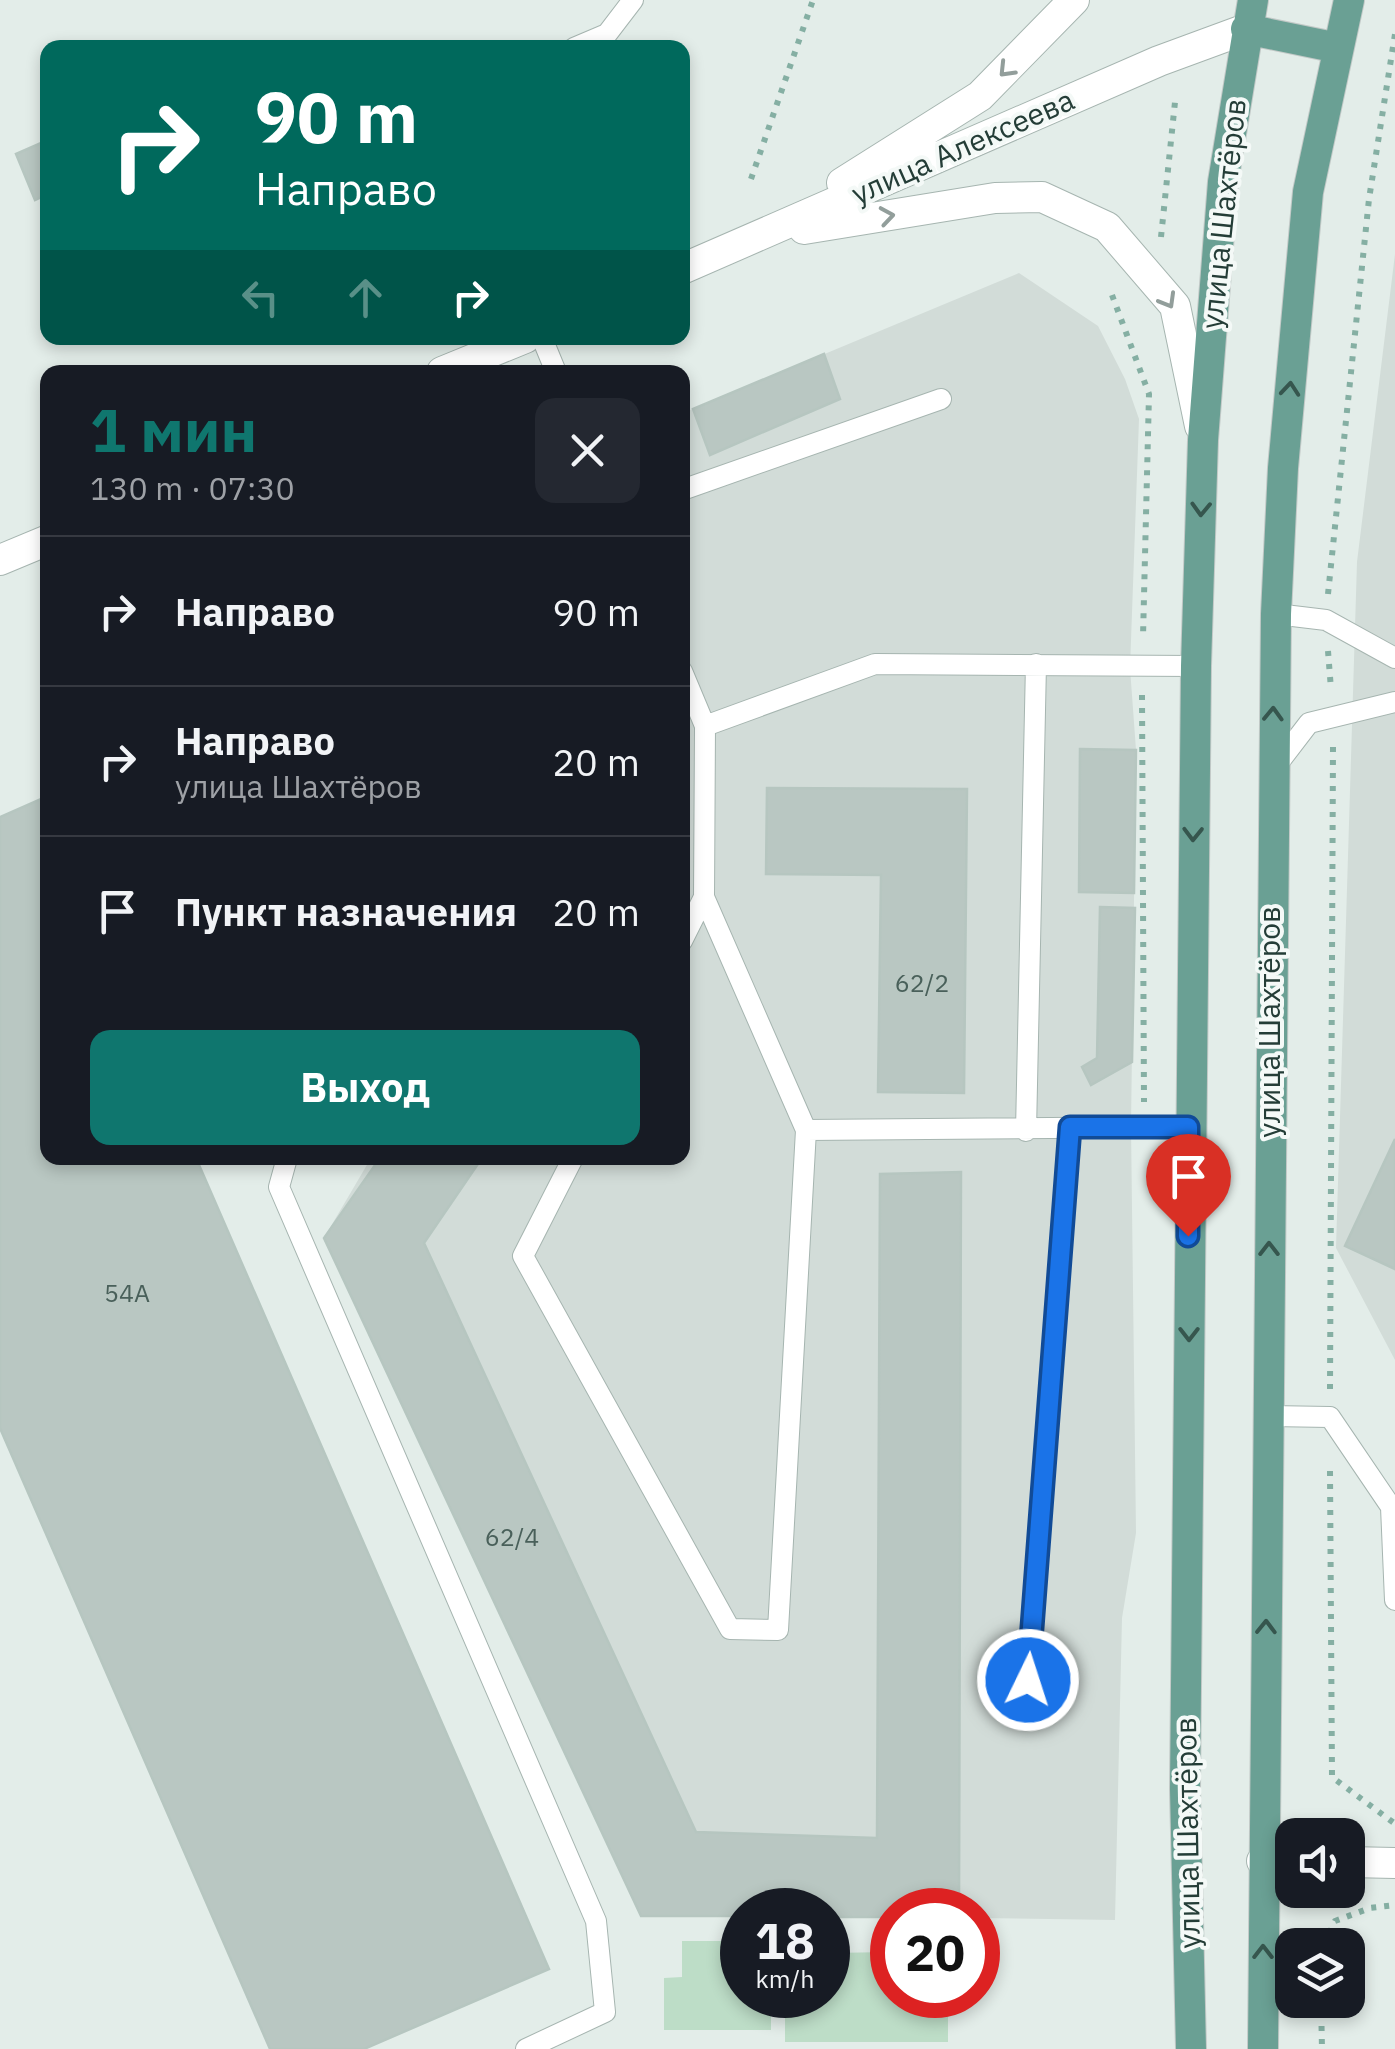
<!DOCTYPE html>
<html lang="ru">
<head>
<meta charset="utf-8">
<style>
	:root { --surface:#171b24; --page:#242831; --text:#f1f3f6; --muted:#9ea1a6; --line:#363941; --accent:#0f766e }
	body { margin:0; font-family:"IBM Plex Sans",sans-serif; background:var(--page); color:var(--text); height:100vh; display:flex; flex-direction:column; font-size:38px; white-space:nowrap }
	* { box-sizing:border-box; margin:0 }
	p { font-size:32px; color:var(--muted) }
	.icon { flex:none; width:55px; height:55px; fill:none; stroke:currentColor; stroke-width:2; stroke-linecap:round; stroke-linejoin:round }
	.map { position:relative; flex:1; overflow:hidden }
	.side { position:absolute; left:40px; top:365px; width:650px; height:800px; display:flex; flex-direction:column; background:var(--surface); border-radius:20px; box-shadow:0 5px 15px #0003 }
	.side>* { flex:none }
	.top-card { position:absolute; left:40px; top:40px; width:650px; height:305px; border-radius:20px; box-shadow:0 5px 15px #0003; background:#00695c; color:#fff; overflow:hidden }
	.tools { position:absolute; left:1275px; top:1818px; display:grid; gap:20px }
	.tools a { display:grid; place-items:center; width:90px; height:90px; border-radius:20px; background:var(--surface); box-shadow:0 5px 15px #0003; font-size:50px }
	.speed { position:absolute; left:720px; top:1888px; display:flex; gap:20px; font-size:50px; font-weight:700; text-align:center }
	.speed>* { display:grid; place-content:center; width:130px; height:130px; border-radius:50%; background:var(--surface); box-shadow:0 5px 15px #0003; line-height:1 }
	.speed small { font-size:25px; font-weight:400 }
	.speed .limit { border:15px solid #d22; background:#fff; color:#111 }
	.pin { position:absolute; display:grid; place-items:center; width:85px; height:85px; color:#fff; margin:-102px -42px; border-radius:50% 50% 50% 0; rotate:-45deg; box-shadow:0 0 10px #0007 }
	.pin .icon { rotate:45deg }
	.me { position:absolute; width:110px; margin:-55px; rotate:4deg; stroke-linejoin:round; filter:drop-shadow(0 0 8px #0008) }
	.turn { display:flex; align-items:center; gap:35px; height:210px; padding:0 50px; font-size:45px }
	.turn .icon { width:130px; height:130px; stroke-width:2.5 }
	.turn b { display:block; font-size:70px; line-height:85px }
	.lanes { display:flex; align-items:center; height:95px; padding:0 50px; background:#0003; justify-content:center; gap:50px; direction:ltr }
	.lanes .off { opacity:.35 }
	.round { display:grid; place-items:center; flex:none; width:105px; height:105px; border-radius:20px; background:var(--page) }
	.head { display:flex; align-items:center; justify-content:space-between; height:170px; padding:0 50px }
	h1 { font-size:60px; font-weight:700; line-height:75px; color:var(--accent) }
	.cta { display:flex; gap:20px; margin-top:auto; padding:20px 50px }
	.cta a { flex:1; height:115px; border-radius:20px; background:var(--accent); color:#fff; font-size:40px; font-weight:700; line-height:115px; text-align:center }
	ul { padding:0; list-style:none }
	li { display:flex; align-items:center; gap:30px; height:150px; padding:0 50px; border-top:2px solid var(--line) }
	li div { flex:1 }
	li b { display:block; font-size:38px }
	li em { font-style:normal }
	.map>svg:first-child { display:block }
	.built { fill:#d2dcd8 }
	.green { fill:#bdddc7 }
	.building { fill:#b9c7c2; stroke:#b6c6c0; stroke-width:2.5 }
	.lines { fill:none; stroke-linecap:round; stroke-linejoin:round }
	.service-casing { stroke:#a6b5b0; stroke-width:22 }
	.minor-casing { stroke:#a6b5b0; stroke-width:32 }
	.tertiary-casing { stroke:#a6b5b0; stroke-width:32 }
	.primary-casing { stroke:#c2c9c7; stroke-width:32 }
	.path { stroke:#85afa3; stroke-width:6; stroke-dasharray:5 8; stroke-linecap:butt }
	.service { stroke:#fff; stroke-width:20 }
	.minor { stroke:#fff; stroke-width:30 }
	.tertiary { stroke:#fff; stroke-width:30 }
	.primary { stroke:#6aa094; stroke-width:30 }
	.oneway { stroke:#929e9b }
	.oneway2 { stroke:#36564e }
	.route-casing { stroke:#114b97; stroke-width:25 }
	.route { stroke:#1a73e8; stroke-width:18 }
	.labels { text-anchor:middle; stroke-width:8; stroke-linejoin:round; paint-order:stroke }
	.number-label { font-size:25px; fill:#49605a }
	.street-label { font-size:30px; fill:#243d37; stroke:#f4f9f7 }
</style>
</head>
<body>
<div class="map">
<svg width="1395" height="2049" viewBox="0 0 1395 2049">
	<rect width="100%" height="100%" fill="#e3ede9"/>
	<path class="built" d="M1395,254v1106l-59,-112 21,-686z
		M1019,273l79,53 27,53 14,40 -9,249 6,82 -5,376 5,407 -14,85 -7,302 -137,-2v-8h-86v7h-64v-7h-86v6h-101l-317,-678 47,-80h311l1,-745z"/>
	<path class="green" d="M682,1941h60v54h29v35h-107v-52l18,-1z
		M892,1952v43h56v47h-163v-47h43v-42z"/>
	<path class="building" d="M48,140v54l-13,6 -19,-46z
		M824,354l16,45 -130,56 -17,-46z
		M1080,749l56,1 -2,143 -55,-1z
		M767,788l200,1 -3,304 -86,-1 3,-217 -115,-1z
		M48,796v362h148l353,811 -185,80h-94l-270,-621v-611z
		M1100,907l35,1 -3,154 -41,23 -9,-18 15,-9z
		M1395,1139v130l-50,-23z
		M380,1158h102l-58,85 272,589 181,6 3,-664 81,-2 -2,738h-67v7h-64v-7h-86v6h-101l-317,-678z"/>
	<g class="lines">
		<g class="service-casing">
			<path id="service" d="M574,48l33,-14 26,-34
				M542,338l14,34
				M682,490l259,-91
				M1276,614l50,6 69,38
				M705,726l170,-62 321,2
				M1276,766l33,-43 86,-21
				M682,941l22,-44
				M806,1130l382,-3
				M1026,1131l10,-467
				M287,1158l-8,29 317,734 9,91 -79,37
				M573,1158l-50,98 207,373 48,1 28,-500 -102,-233 1,-171 -23,-55
				M1268,1416l62,1 61,90 4,93
				M1025,1720l45,-593"/>
		</g>
		<g class="minor-casing">
			<path id="minor" d="M1262,1861h30
				M1348,1862l47,1"/>
		</g>
		<g class="tertiary-casing">
			<path id="tertiary" d="M842,183l138,-87 94,-96
				M804,229l191,-31 47,-1 65,30 68,79 25,120
				M682,269l477,-208 87,-32
				M442,372l83,-34
				M0,560l48,-20"/>
		</g>
		<g class="primary-casing">
			<path id="primary" d="M1246,29l92,19
				M1191,2049l-6,-260 11,-1123 7,-226 20,-258 30,-182
				M1263,2049l13,-1435 7,-146 25,-276 41,-192"/>
		</g>
		<path class="path" d="M751,179l62,-179
			M1161,237l14,-135
			M1112,295l37,99 -6,243
			M1328,594l41,-395 26,-165
			M1328,651l3,38
			M1142,695l2,407
			M1330,1389l3,-643
			M1330,1471l2,306 62,46
			M1324,1945l11,-24 35,-13 25,-3
			M1321,2000l1,49"/>
		<use href="#service" class="service"/>
		<use href="#minor" class="minor"/>
		<use href="#tertiary" class="tertiary"/>
		<use href="#primary" class="primary"/>
	</g>
	<defs><path id="oneway-chevron" d="M-2-3.5L2.5 0L-2 3.5" fill="none" stroke-width="1.6" stroke-linecap="round" stroke-linejoin="round" transform="scale(2.5)"/></defs>
	<g class="oneway">
		<use href="#oneway-chevron" transform="translate(1006 70) rotate(134)"/>
		<use href="#oneway-chevron" transform="translate(887 216) rotate(-9)"/>
		<use href="#oneway-chevron" transform="translate(1168 301) rotate(60)"/>
	</g>
	<g class="oneway2">
		<use href="#oneway-chevron" transform="translate(1290 389) rotate(-85)"/>
		<use href="#oneway-chevron" transform="translate(1201 509) rotate(92)"/>
		<use href="#oneway-chevron" transform="translate(1273 714) rotate(-88)"/>
		<use href="#oneway-chevron" transform="translate(1193 834) rotate(91)"/>
		<use href="#oneway-chevron" transform="translate(1269 1249) rotate(-90)"/>
		<use href="#oneway-chevron" transform="translate(1189 1334) rotate(90)"/>
		<use href="#oneway-chevron" transform="translate(1266 1627) rotate(-89)"/>
		<use href="#oneway-chevron" transform="translate(1263 1952) rotate(-90)"/>
	</g>
	<g class="lines">
		<g class="route-casing">
			<path id="route" d="M1028,1680l42,-553h118v109"/>
		</g>
		<use href="#route" class="route"/>
	</g>
	<g class="labels">
		<g class="number-label">
			<text x="922" y="992">62/2</text>
			<text x="127" y="1302">54А</text>
			<text x="512" y="1546">62/4</text>
		</g>
		<g class="street-label">
			<text transform="translate(963 147) rotate(-24)" y="10">улица Алексеева</text>
			<text transform="translate(1224 214) rotate(-84)" y="10">улица Шахтёров</text>
			<text transform="translate(1270 1022) rotate(-90)" y="10">улица Шахтёров</text>
			<text transform="translate(1188 1833) rotate(-91)" y="10">улица Шахтёров</text>
		</g>
	</g>
</svg>
<div class="tools">
<a><svg class="icon" aria-label="sound" viewBox="0 0 24 24"><path d="M4 9h4l5-4v14l-5-4H4zM17 9q2 3 0 6"/></svg></a>
<a><svg class="icon" aria-label="layers" viewBox="0 0 24 24"><path d="M12 4l9 5-9 5-9-5zM3 14l9 5 9-5"/></svg></a>
</div>
<div class="speed"><div>18<small>km/h</small></div><div class="limit">20</div></div>
<div class="pin" style="left:1188px;top:1236px;background:#d93025"><svg class="icon" aria-label="arrive" viewBox="0 0 24 24"><path d="M6 21V4h12l-3 4 3 4H6"/></svg></div>
<svg class="me" style="left:1028px;top:1680px" viewBox="-20 -20 40 40"><circle r="17" fill="#1a73e8" stroke="#fff" stroke-width="3"/><path d="M0-11L8 9 0 5-8 9z" fill="#fff"/></svg>
<div class="top-card">
<div class="turn"><svg class="icon" aria-label="right" viewBox="0 0 24 24"><path d="M7 20v-9h11M14 6l5 5-5 5"/></svg><div><b>90 m</b>Направо</div></div>
<div class="lanes"><svg class="icon off" aria-label="left" viewBox="0 0 24 24"><path d="M17 20v-9H6M10 6l-5 5 5 5"/></svg><svg class="icon off" aria-label="ahead" viewBox="0 0 24 24"><path d="M12 20V5M6 11l6-6 6 6"/></svg><svg class="icon" aria-label="right" viewBox="0 0 24 24"><path d="M7 20v-9h11M14 6l5 5-5 5"/></svg></div>
</div>
<section class="side">
<div class="head"><div><h1>1 мин</h1><p>130 m · 07:30</p></div><a class="round"><svg class="icon" aria-label="close" viewBox="0 0 24 24"><path d="M6 6l12 12M18 6L6 18"/></svg></a></div>
<ul>
<li><svg class="icon" aria-label="right" viewBox="0 0 24 24"><path d="M7 20v-9h11M14 6l5 5-5 5"/></svg><div><b>Направо</b></div><em>90 m</em></li>
<li><svg class="icon" aria-label="right" viewBox="0 0 24 24"><path d="M7 20v-9h11M14 6l5 5-5 5"/></svg><div><b>Направо</b><p>улица Шахтёров</p></div><em>20 m</em></li>
<li><svg class="icon" aria-label="arrive" viewBox="0 0 24 24"><path d="M6 21V4h12l-3 4 3 4H6"/></svg><div><b>Пункт назначения</b></div><em>20 m</em></li>
</ul>
<div class="cta"><a>Выход</a></div>
</section>
</div>
</body>
</html>
